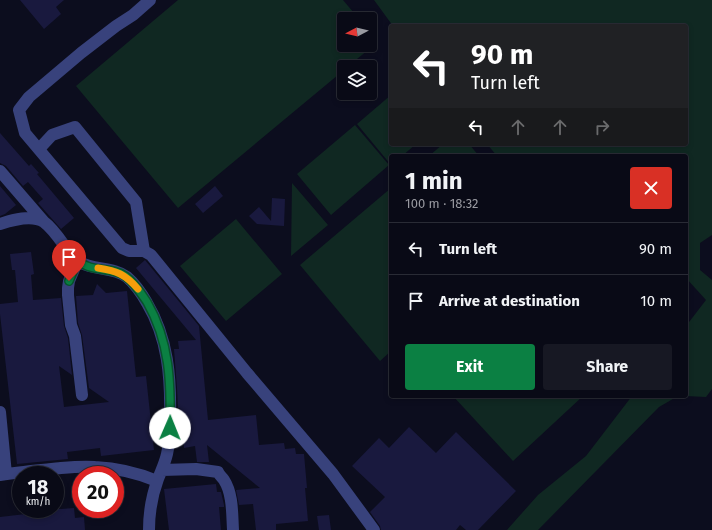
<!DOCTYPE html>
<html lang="en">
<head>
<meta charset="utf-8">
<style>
	:root { --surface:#090a16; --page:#171823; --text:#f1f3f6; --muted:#999aa1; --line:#292b35; --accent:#0b8043 }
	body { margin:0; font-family:"Fira Sans",sans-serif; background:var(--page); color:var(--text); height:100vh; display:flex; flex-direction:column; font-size:15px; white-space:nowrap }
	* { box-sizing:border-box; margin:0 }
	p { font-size:13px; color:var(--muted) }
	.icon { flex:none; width:22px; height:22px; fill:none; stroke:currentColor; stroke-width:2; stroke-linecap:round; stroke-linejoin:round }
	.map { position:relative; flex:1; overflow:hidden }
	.drawer { position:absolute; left:389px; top:154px; width:299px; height:244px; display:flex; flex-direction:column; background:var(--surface); border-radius:4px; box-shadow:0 2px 6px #0003,0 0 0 1px var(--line) }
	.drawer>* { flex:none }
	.banner { position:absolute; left:389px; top:24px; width:299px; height:122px; border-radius:4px; box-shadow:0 2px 6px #0003,0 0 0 1px var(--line); background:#202124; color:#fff; overflow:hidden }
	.needle { width:26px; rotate:263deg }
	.fabs { position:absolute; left:337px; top:12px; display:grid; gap:8px }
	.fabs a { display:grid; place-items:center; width:40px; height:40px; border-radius:4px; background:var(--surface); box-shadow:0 2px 6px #0003,0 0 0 1px var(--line); font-size:20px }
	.speed { position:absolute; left:12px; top:466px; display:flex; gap:8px; font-size:20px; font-weight:700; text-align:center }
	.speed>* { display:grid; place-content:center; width:52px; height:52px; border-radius:50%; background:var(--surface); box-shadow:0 2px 6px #0003,0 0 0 1px var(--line); line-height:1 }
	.speed small { font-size:10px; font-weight:400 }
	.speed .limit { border:6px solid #d22; background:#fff; color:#111 }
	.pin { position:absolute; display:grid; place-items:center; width:34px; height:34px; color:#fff; margin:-41px -17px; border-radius:50% 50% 50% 0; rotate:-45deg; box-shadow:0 0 4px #0007 }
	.pin .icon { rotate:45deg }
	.me { position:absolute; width:44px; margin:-22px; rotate:1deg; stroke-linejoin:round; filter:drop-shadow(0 0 3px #0008) }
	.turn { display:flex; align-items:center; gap:14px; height:84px; padding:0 16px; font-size:18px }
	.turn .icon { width:52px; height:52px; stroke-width:2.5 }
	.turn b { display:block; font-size:28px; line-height:34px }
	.lanes { display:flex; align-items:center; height:38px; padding:0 16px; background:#0003; justify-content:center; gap:20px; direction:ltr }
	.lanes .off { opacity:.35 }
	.round { display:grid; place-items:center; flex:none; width:42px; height:42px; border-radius:4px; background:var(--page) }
	.headline { display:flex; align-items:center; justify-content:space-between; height:68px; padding:0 16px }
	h1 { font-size:24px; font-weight:700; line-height:30px }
	.button { display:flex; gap:8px; margin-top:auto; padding:8px 16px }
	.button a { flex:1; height:46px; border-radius:4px; background:var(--accent); color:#fff; font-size:16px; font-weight:700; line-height:46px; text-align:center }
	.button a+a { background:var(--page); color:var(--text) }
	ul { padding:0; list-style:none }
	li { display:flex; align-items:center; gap:12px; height:52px; padding:0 16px; border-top:1px solid var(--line) }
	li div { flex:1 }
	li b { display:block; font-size:15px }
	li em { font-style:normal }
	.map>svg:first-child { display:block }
	.green { fill:#102822 }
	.building { fill:#19193e }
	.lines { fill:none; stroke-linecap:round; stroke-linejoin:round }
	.minor { stroke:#38427c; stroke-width:12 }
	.route-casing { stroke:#07532c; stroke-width:10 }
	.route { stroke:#0b8043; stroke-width:7 }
	.slow { stroke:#f59e0b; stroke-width:7 }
</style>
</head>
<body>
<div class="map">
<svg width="712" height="530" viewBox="0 0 712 530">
	<rect width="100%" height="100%" fill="#0c0d1e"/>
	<path class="green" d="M178,0h165l16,19h-15v26h26v-13l8,10 -31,25h-3v3l-166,138 -102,-122z
		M374,0h338v235l-12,8v27l12,10v109l-6,8 -20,-1v-70l20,-26 -20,-22v-122h-189l-10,-12h199v-118h-293z
		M391,95v49h25l-14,12h-11v9l-34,-41z
		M355,125l34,40 -58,50 -34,-41z
		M443,144h26l10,12h-50z
		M292,183l36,42 -37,31z
		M391,188v163l-11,10 -80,-96z
		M236,219l46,55 -56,47 -46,-55z
		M453,396h130l-70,65z
		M632,396h46l-19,11 -121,123h-31l31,-35 48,-39z"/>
	<path class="building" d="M20,0h44l-8,7 5,7 -17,15z
		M0,133l29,33 2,-2 8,9 -2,1 37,44 -13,11 -23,-26 5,-4 -15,-17 -5,4 -17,-20 -6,-3z
		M0,186l16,19 -11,9 -5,2z
		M215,186l8,10 -20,17 -8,-9z
		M272,198l13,1 -1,27 -27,-2 -8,-8 10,-9 12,14z
		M31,252l3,22 -3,1 2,25 28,-2 3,28 4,12 4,37 -13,-9 5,41 45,-5 -20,-14 -7,-53 -4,-12 -2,-27 17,-1 4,-11 9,9 21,-2 9,86 10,-1 8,74 -53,6 -1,-8 -33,4 1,7 -51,5 -17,-150v-10l18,-2 -3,-32h-3l-2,-16z
		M145,260l54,66 9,94 48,-5 3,30 25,-2 1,6 10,-1 1,6h8l3,34h-2l3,33 -32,3v6h-20l-3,-26 -14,1 -3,-15 24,-2 -53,-43 2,17h-12l-2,-16 -11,2 -4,-40h-2l-1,-20 -3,-39h5l-1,-8 18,-1 -60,-72z
		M409,427l27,26 20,-21 60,59 -38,39h-12l-6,-5 -4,5h-75l-1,-4 -10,-14 15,-15 -33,-31 27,-28 10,10z
		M216,484l1,8h4l3,13v2h-5l2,23h-52l-5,-41z
		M74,508l1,10 9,-1 1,13h-85v-13l43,-5 -1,-3h19z
		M329,515l2,15h-12l-2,-14z"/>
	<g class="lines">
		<path class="minor" d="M150,0l-17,15 -17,11 -35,27 -52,44 -10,13 6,23 97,115 7,3h15l7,4 96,118 86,101 41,56
			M39,149l13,-14 23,-8 61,75 8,49
			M0,171l44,51
			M0,224c12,-4 32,-10 44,-2 7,5 15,16 20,23 4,6 9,11 14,16 14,10 35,5 49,16 8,7 15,17 20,26 21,35 24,75 23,115 0,11 0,24 -3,36 -2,9 -6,17 -9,25 -6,16 -9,34 -9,51
			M79,261l-4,6 -6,14 -1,7v7l3,30 4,11 7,59
			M0,412l6,62
			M162,470l34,-1 22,3c1,3 4,5 6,8 9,14 8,34 9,50
			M0,475c20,-3 41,-5 61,-7 11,-1 23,-2 34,-1 21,1 43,6 62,14"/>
	</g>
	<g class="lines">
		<g class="route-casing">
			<path id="route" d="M69,281l6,-14 4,-6c2,2 5,4 8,5 12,5 27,2 38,10 9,6 16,17 22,26 23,40 24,81 23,126"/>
		</g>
		<use href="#route" class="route"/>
		<path class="slow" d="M98,268c19,3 27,6 40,21"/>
	</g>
</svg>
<div class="fabs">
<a><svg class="needle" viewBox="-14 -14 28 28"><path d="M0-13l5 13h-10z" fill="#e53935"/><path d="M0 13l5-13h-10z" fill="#999aa1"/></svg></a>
<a><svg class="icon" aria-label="layers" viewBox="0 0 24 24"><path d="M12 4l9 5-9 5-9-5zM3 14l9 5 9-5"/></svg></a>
</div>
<div class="speed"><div>18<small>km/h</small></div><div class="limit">20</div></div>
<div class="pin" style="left:69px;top:281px;background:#d93025"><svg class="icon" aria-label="arrive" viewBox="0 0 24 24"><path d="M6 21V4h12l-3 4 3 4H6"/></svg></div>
<svg class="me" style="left:170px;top:428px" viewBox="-20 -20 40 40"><circle r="19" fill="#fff"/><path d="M0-13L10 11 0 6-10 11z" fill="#0b8043"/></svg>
<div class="banner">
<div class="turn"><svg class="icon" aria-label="left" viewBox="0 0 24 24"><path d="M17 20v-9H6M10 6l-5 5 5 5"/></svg><div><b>90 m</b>Turn left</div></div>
<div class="lanes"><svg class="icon" aria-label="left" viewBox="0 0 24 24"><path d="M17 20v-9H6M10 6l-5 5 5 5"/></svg><svg class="icon off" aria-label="ahead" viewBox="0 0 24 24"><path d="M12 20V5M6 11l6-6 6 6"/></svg><svg class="icon off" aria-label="ahead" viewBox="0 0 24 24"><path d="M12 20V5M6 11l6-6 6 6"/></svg><svg class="icon off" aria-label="right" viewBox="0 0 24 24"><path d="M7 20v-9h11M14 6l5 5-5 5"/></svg></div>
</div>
<section class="drawer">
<div class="headline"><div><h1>1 min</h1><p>100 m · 18:32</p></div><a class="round" style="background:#d93025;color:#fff"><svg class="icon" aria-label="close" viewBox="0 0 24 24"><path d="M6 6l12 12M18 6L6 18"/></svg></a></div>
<ul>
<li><svg class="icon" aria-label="left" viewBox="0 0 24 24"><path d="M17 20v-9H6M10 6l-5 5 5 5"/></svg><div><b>Turn left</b></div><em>90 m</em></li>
<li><svg class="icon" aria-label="arrive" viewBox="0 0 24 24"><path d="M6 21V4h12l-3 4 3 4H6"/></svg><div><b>Arrive at destination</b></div><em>10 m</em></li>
</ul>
<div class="button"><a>Exit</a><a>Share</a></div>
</section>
</div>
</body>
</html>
